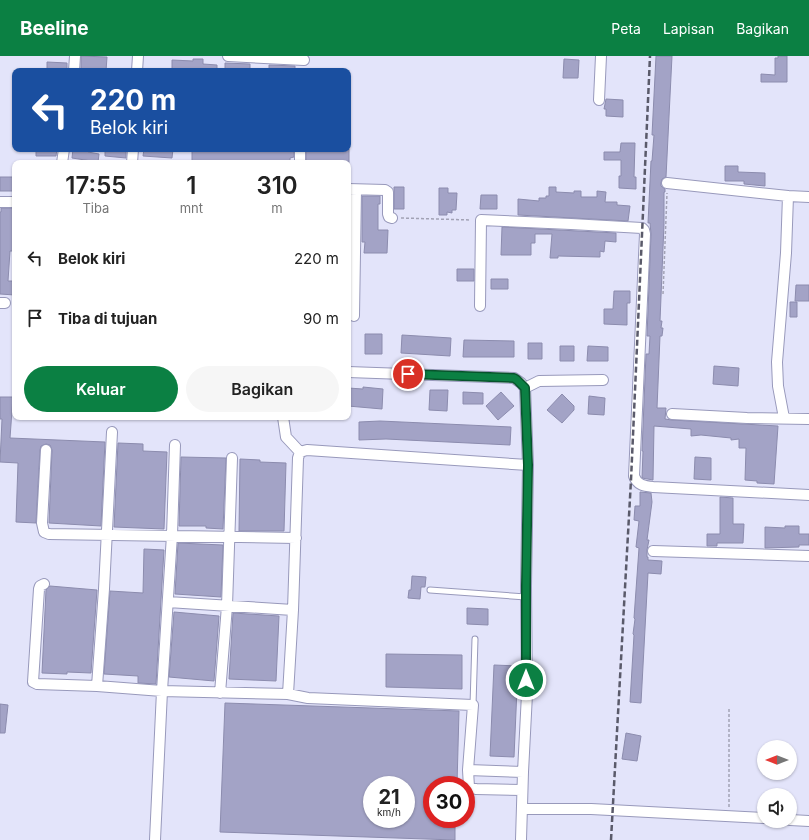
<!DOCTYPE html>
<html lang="id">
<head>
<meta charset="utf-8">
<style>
	:root { --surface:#fff; --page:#f6f6f6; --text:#222; --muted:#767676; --accent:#0b8043 }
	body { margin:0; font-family:Inter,sans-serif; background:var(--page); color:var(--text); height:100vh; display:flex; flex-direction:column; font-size:15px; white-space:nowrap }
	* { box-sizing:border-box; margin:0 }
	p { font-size:13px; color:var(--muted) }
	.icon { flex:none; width:22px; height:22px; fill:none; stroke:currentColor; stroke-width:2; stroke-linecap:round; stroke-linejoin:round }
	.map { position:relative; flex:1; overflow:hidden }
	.drawer { position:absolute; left:12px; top:104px; width:339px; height:260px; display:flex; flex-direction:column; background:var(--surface); border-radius:8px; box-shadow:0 1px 3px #0004 }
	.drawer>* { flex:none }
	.banner { position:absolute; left:12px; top:12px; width:339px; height:84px; border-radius:8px; box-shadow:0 1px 3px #0004; background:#1a4fa0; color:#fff; overflow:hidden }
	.needle { width:26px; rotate:270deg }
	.controls { position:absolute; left:757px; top:684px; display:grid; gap:8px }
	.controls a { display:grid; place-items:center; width:40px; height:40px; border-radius:50%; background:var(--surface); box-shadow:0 1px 3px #0004; font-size:20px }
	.speed { position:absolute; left:363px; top:720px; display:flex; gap:8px; font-size:20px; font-weight:700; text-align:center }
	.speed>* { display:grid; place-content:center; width:52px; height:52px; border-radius:50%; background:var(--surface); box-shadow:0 1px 3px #0004; line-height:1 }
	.speed small { font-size:10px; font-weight:400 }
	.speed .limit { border:6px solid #d22; background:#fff; color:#111 }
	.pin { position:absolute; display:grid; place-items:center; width:34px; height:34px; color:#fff; margin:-17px; border:2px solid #fff; border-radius:50%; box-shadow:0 1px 4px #0007 }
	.me { position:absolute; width:44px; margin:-22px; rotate:0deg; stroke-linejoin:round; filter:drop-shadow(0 0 3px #0008) }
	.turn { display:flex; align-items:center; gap:14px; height:84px; padding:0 12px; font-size:18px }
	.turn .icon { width:52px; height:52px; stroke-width:2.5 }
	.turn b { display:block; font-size:28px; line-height:34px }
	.eta { display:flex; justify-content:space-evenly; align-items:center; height:68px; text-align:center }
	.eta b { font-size:24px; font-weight:600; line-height:28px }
	.primary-button { display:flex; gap:8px; margin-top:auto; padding:8px 12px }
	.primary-button a { flex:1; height:46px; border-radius:24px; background:var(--accent); color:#fff; font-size:16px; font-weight:600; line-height:46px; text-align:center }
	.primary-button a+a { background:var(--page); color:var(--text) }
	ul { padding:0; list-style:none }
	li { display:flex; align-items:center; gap:12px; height:60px; padding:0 12px }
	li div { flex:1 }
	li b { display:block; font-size:15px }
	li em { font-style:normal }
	header { display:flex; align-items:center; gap:24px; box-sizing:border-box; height:56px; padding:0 20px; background:var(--accent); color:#fff }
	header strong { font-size:19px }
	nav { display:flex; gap:22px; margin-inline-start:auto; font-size:14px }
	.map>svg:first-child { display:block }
	.building { fill:#a3a3c6; stroke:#8c8cae; fill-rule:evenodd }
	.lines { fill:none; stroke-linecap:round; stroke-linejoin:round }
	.lane-casing { stroke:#9899bb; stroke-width:7 }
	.street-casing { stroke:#9899bb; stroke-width:12 }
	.path { stroke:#a2a2b5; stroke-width:1.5; stroke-dasharray:3 2; stroke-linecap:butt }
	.lane { stroke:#fff; stroke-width:5 }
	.street { stroke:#fff; stroke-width:10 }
	.rail { stroke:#5a5a6a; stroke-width:2.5; stroke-dasharray:6 3; stroke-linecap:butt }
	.route-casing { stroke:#07532c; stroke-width:10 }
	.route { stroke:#0b8043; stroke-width:7 }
</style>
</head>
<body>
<header>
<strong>Beeline</strong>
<nav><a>Peta</a><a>Lapisan</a><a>Bagikan</a></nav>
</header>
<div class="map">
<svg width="809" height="784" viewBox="0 0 809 784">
	<rect width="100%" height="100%" fill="#e3e4fa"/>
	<path class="building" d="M81,0l26,1 -1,14h-25z
		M656,0h16l-6,121 -4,2 -1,4v3l4,3v3h-1v32l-4,97h2l-1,7h2l-1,8h-2l-3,72h9l-1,11 7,1 106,6 -4,58 -17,-1v-2l-12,-1 1,-32h-7v-9l-8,1v-2l-30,-3 -10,1v-7l-37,-3 -1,54 -11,-2 1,-27h-1l4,-97h3l1,-18h-3l4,-102 -1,-11h-2l3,-62h1l2,-26h-2z
		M778,0h9v26h-26v-8l14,1v-17h3z
		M193,3h10v5l14,1v6h-45v-11l21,1z
		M564,3l15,1 -1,18h-15z
		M47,6l20,1v8h-20z
		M225,7l25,1v7h-25z
		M269,9l26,1v5h-26z
		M606,43l17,1v17l-17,-1v-7h-2z
		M621,87h14l-1,34h2v12l-17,-1v-12h2v-16h-17v-8h16z
		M36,93h21l-1,7h-20z
		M73,93h15v3l11,2 -1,8 -26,-4z
		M105,93h21v9l-21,-2z
		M144,93h29l-1,9 -29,-2z
		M192,93h102v8l-4,1v5h-98z
		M306,93h43v14h-36v-2h-7z
		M725,110h13v6l27,1v13l-21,-2v-3h-19z
		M0,121h15v14h-15z
		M394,131h10v22h-10z
		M549,131h7v5l18,1v-2h7v6h16v-6l9,1 -1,10h12v3l13,1 -2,15 -110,-6v-16l21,2v-3h7v-2h3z
		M439,132h9v5h9l-1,17h-4v3l-5,-1v3h-8z
		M481,139h16v14h-17z
		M362,140h18v8h-2v26h10l-1,23h-23l1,-11h-3z
		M1,152h12v4h1l1,39h-5l-2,30h7v14l-15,-1v-82h1z
		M502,171l114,6v9l-11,-1 -1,11 -4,-1v6l-42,-1v2h-8l2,-24h-17v9h-4v12h-30z
		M457,213h17v12h-17z
		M491,223h17v10h-17z
		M796,229h13v16h-14z
		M614,235h16v12h-3v22l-23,-1v-15h9z
		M790,246h7v15h-7z
		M365,278h17v20h-17z
		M402,279l49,3 -1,18 -49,-3z
		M464,284l50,1v16h-51z
		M528,287h14v16h-14z
		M560,290h14v15h-14z
		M588,290l20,1v14h-21z
		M714,310l25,2 -1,18 -25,-2z
		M363,331l20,2 -1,20 -34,-3v-18l15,1z
		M430,334h18l-1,21 -18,-1z
		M463,336l20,1v11h-20z
		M501,336l13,14 -16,14 -12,-14z
		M562,338l12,12v4l-12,13 -15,-13z
		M589,340l16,2 -1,17 -16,-1z
		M0,341h13l-3,41 95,4 -4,84 -52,-3 3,-73 -2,-5 -4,-1 -5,2 -1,4 -4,73 -20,-1 2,-59 -18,-1 2,-43h-2z
		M380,365l131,6 -1,18 -124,-6 -27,1v-18z
		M118,387l25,1v7l24,1 -3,77 -50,-2z
		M181,401l45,1 -3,71 -17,-1v-2h-27z
		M695,401l16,1v22l-17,-1z
		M240,403l20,1v2l26,1 -2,68h-45z
		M640,436l11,1 1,9 -5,38h2l-2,10v7h1v3l14,1 -1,13 -13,-1 -7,130 -11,-1 4,-67 -1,-1 2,-15 -1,-1 5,-70 -3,-1 3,-26 -5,-1 1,-14h5z
		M720,441l13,1v26h11l-1,19h-26v3h-10v-12h13z
		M785,470h14v8h10v11h-10v2l-34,1v-21l20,1z
		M178,487l45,2 -2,52 -46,-3z
		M144,493l20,1 -8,134 -18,-1v-7l-34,-2 6,-83 33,2z
		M412,520l14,1 -1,10h-4l-1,12 -12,-1 1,-8h2z
		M50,530l47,4 -6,83 -24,-1v2l-25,-1 4,-83z
		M467,552l21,1v16l-21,-1z
		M174,556l45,4 -5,65 -45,-4z
		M233,557l46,3 -3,65 -47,-2z
		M386,598l76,1v34l-76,-2z
		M494,609l24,1 -4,91 -24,-1z
		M225,647l234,8 -2,74h-25v34h23v21l-235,-8zM372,729h34v34h-34z
		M0,648l8,1 -3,28h-5z
		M626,677l15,3 -4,25 -15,-2z"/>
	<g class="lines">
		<g class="lane-casing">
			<path id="lane" d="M430,534l96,7
				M473,649l2,-66"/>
		</g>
		<g class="street-casing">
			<path id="street" d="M228,0l76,4
				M74,15l1,-15
				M137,15l1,-15
				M599,44l2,-44
				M62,107l2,-14
				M132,107l1,-14
				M300,107v-14
				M667,127l121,13
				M348,133l37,1 3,2v22l1,3 3,1
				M0,146h15
				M0,247h5
				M480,250l1,-86 90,4 71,4 2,2 1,4 -11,242c3,9 10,10 19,11l156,8
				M354,260l2,-126
				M348,316l166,6 7,5 4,5 3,77
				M525,332l14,-7 64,-1
				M672,358l75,4 62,1
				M283,361l3,20 14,15
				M784,362l-6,-32 -1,-24 9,-109 2,-57 21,1
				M175,389l-3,90 -10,156 126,3 20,4 165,7 -5,65 1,17 7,2 46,1
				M46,394l-4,73 2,9 5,2 247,4
				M653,495l156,5
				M44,528l-4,2 -1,3 -6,93 4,2 60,2 65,5 -7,149
				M168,546l125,8
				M97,630l7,-97 8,-157
				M220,637l7,-87 5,-148
				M288,638l5,-84 5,-152 2,-6 7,-2 221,15 -2,121 1,108 -4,78 -2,68
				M468,714l55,2
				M522,753h69l173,9
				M790,764l19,1"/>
		</g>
		<path class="path" d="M401,162l70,2
			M663,238l4,-101
			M729,751v-99"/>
		<use href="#lane" class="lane"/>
		<use href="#street" class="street"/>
		<path class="rail" d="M611,784l20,-360 19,-424"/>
	</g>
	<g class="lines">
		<g class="route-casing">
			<path id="route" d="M408,318l106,4 3,2 8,8 3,77 -2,121v94"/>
		</g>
		<use href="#route" class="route"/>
	</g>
</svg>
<div class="controls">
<a><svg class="needle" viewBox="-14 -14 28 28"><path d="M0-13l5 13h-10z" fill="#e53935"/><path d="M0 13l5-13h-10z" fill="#767676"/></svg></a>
<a><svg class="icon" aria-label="sound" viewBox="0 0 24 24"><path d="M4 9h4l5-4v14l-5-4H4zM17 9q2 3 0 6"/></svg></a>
</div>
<div class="speed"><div>21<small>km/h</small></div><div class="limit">30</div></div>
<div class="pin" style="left:408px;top:318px;background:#d93025"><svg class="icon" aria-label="arrive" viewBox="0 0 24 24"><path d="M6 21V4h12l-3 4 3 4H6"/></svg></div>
<svg class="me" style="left:526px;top:624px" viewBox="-20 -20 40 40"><circle r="17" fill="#0b8043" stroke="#fff" stroke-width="3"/><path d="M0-11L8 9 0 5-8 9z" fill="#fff"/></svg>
<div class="banner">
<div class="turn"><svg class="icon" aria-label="left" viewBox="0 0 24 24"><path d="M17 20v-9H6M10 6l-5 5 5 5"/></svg><div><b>220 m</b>Belok kiri</div></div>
</div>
<section class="drawer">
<div class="eta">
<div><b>17:55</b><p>Tiba</p></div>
<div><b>1</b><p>mnt</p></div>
<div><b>310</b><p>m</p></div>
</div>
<ul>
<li><svg class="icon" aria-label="left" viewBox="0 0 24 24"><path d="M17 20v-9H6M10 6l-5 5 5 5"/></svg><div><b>Belok kiri</b></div><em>220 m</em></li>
<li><svg class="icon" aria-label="arrive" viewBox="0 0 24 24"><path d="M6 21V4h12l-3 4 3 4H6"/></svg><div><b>Tiba di tujuan</b></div><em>90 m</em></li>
</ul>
<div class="primary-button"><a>Keluar</a><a>Bagikan</a></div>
</section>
</div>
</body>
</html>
